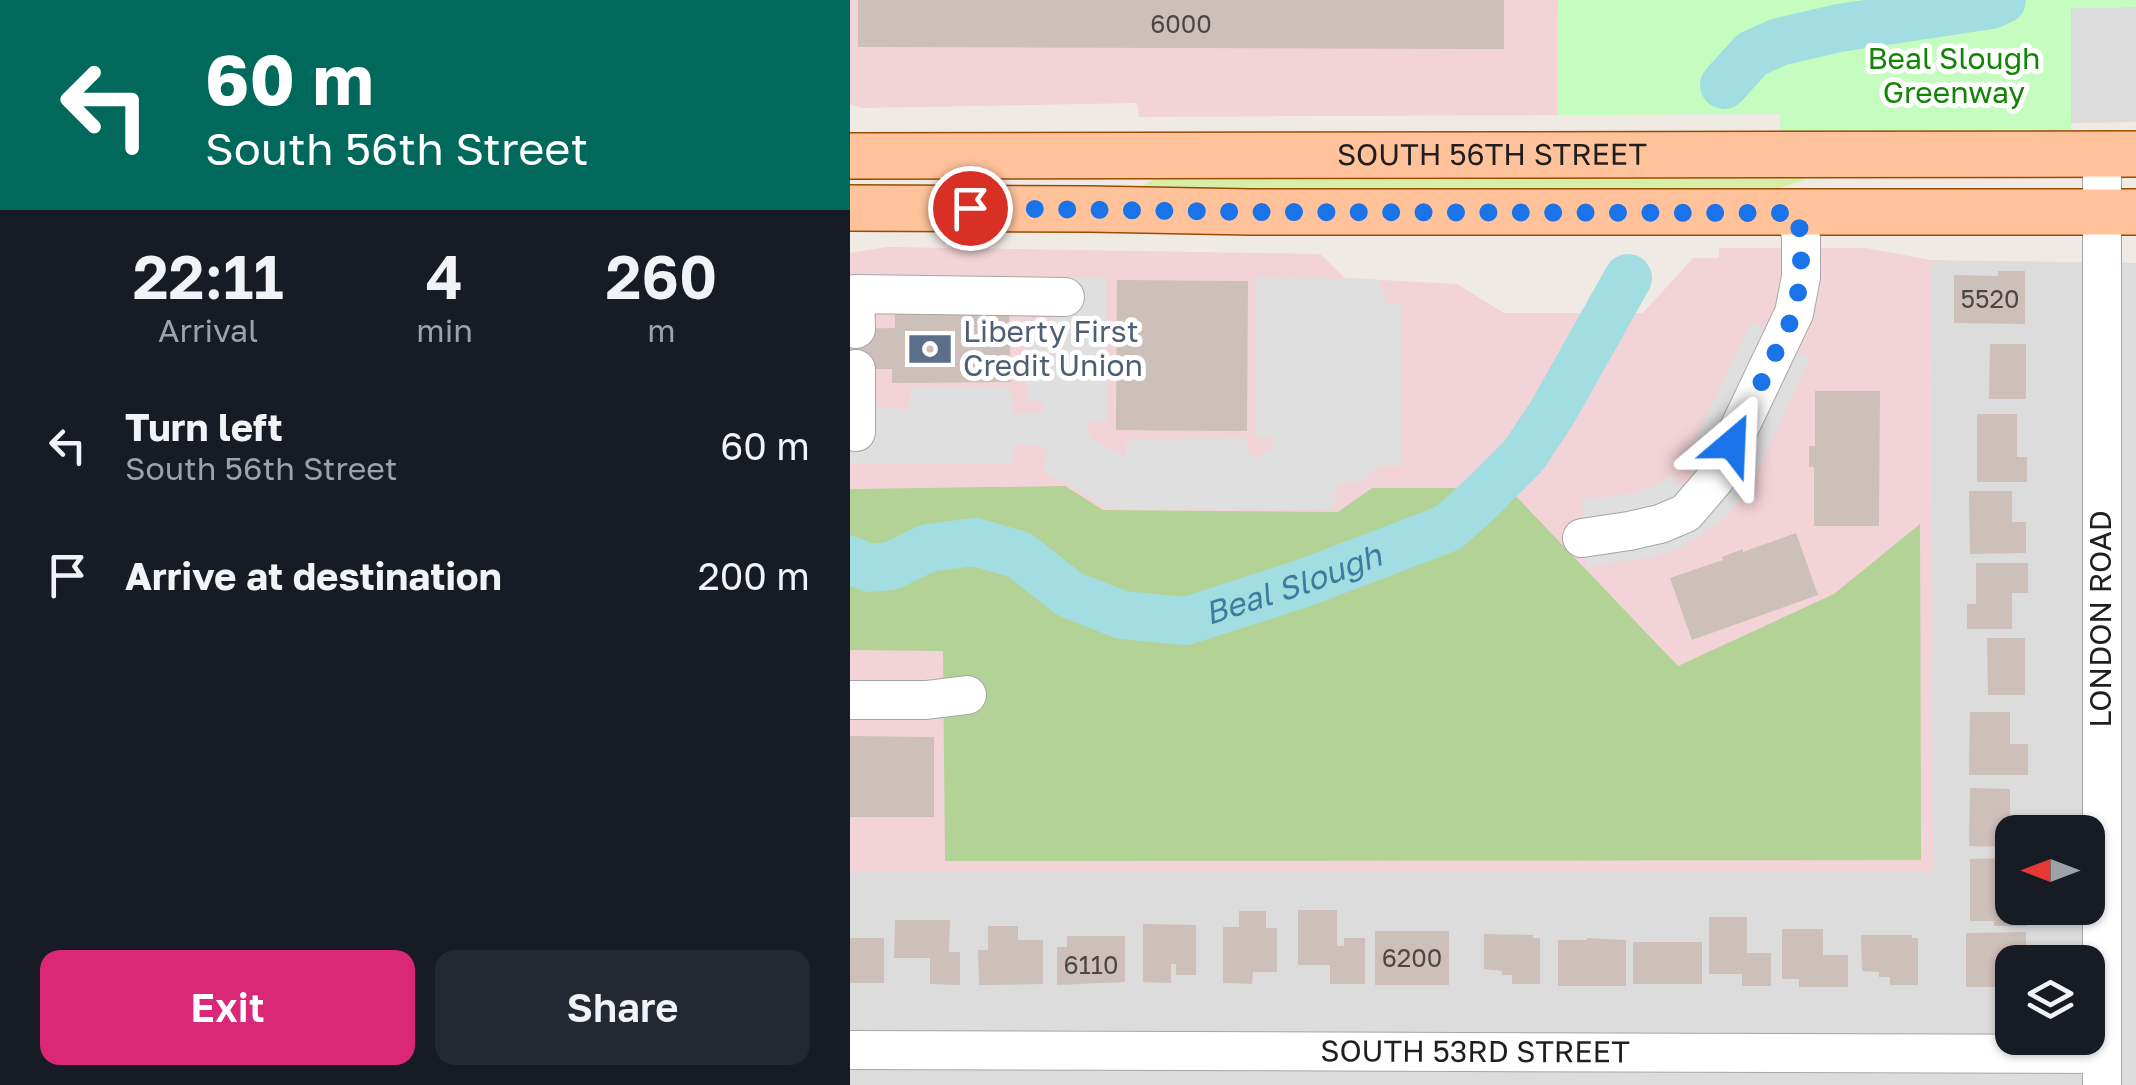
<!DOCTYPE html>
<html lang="en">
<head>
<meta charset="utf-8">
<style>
	:root { --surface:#171b24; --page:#242831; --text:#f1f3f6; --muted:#9ea1a6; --accent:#db2777 }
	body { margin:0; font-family:"Golos Text",sans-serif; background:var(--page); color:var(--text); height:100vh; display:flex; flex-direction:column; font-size:38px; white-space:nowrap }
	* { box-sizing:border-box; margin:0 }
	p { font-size:32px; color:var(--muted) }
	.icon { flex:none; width:55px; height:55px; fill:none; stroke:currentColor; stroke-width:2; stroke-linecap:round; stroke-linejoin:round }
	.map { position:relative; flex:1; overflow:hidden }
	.details { display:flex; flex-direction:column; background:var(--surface); width:850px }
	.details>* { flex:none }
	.banner { background:#00695c; color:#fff; overflow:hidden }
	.needle { width:65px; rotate:270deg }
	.tools { position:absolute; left:1145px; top:815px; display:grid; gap:20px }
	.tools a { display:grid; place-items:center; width:110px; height:110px; border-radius:20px; background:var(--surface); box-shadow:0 2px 8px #0004; font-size:50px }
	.pin { position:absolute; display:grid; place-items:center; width:85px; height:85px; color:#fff; margin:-42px; border:5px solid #fff; border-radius:50%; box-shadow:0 2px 10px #0007 }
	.me { position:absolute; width:110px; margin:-55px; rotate:26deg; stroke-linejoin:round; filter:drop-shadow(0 0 8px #0008) }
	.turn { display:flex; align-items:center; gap:35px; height:210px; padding:0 40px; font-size:45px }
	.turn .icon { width:130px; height:130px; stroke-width:2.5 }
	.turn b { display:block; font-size:70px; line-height:85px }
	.eta { display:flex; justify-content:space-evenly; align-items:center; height:170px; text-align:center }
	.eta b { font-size:60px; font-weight:600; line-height:70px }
	.button { display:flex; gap:20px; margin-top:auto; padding:20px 40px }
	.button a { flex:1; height:115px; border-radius:20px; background:var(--accent); color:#fff; font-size:40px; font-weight:600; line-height:115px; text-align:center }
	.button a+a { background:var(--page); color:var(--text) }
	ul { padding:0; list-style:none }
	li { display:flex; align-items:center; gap:30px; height:130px; padding:0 40px }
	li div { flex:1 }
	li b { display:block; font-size:38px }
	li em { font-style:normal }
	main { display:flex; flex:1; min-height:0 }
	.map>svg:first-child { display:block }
	.residential { fill:#dddcdc; fill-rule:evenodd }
	.commercial { fill:#f2d3d7 }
	.grass { fill:#d6eea7 }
	.forest { fill:#b2d296 }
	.park { fill:#c4fdbf }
	.parking { fill:#dfdfdf }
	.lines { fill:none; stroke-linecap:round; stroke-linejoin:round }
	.river { stroke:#a2dee1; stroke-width:48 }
	.building { fill:#cdbfba }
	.minor-casing { stroke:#a6a6a6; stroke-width:40 }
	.major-casing { stroke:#9a4c00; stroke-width:48 }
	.minor { stroke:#fff; stroke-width:38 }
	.major { stroke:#ffc29b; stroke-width:45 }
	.route { stroke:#1a73e8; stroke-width:18; stroke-dasharray:0 32.4 }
	.labels { text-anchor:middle; stroke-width:10; stroke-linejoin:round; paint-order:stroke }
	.number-label { font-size:25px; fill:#4a4746 }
	.park-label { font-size:30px; fill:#108604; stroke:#fff }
	.street-label { font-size:30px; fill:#1f1f1f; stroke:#fff }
	.service-label { font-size:30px; fill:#4e5e75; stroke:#fff; text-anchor:start }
	.water-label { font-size:32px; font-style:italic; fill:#3c7d9d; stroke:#fff }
</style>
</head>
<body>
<main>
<section class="details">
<div class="banner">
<div class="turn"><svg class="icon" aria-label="left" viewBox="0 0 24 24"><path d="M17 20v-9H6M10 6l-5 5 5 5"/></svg><div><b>60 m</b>South 56th Street</div></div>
</div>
<div class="eta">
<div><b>22:11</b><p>Arrival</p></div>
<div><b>4</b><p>min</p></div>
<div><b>260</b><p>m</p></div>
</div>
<ul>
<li><svg class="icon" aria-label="left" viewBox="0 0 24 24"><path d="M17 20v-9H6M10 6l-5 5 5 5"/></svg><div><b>Turn left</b><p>South 56th Street</p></div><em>60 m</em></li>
<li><svg class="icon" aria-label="arrive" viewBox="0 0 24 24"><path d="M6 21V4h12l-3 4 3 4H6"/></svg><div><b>Arrive at destination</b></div><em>200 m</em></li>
</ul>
<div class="button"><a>Exit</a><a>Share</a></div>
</section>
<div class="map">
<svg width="1286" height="1085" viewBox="0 0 1286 1085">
	<rect width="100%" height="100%" fill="#f0eae4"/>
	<path class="residential" d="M1286,7v115l-65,1v-115z
		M1081,260l205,3v822h-1286v-213h1082zM1162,832h76v76h-76zM1162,962h76v76h-76z"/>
	<path class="commercial" d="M0,0h708l-1,115 -418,2 -2,-14 -275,5 -12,-4z
		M37,247l433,7 25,24 112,6 47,29h139l50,-55h26v-10h147l65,12 2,612h-1083v-619z"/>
	<path class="grass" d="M955,172l-1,8 -40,13 -621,-1v-7l12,-6 26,-5z"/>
	<path class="forest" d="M215,486l38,24 235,2 34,-24h136l170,178 156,-72 86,-70 1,336 -976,1 -2,-210 -93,-1v-161z"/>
	<path class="park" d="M708,0h578v7l-65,1v146l-290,1 -1,-41 -223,1z"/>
	<path class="parking" d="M201,278h55l1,143h-15l-4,3 -1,4 6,12 32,17 2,-18 120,-1 2,14 3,4h5l14,-5 3,-9 -2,-4h-16v-160l117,1 7,3 6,21h15v163h-21l-18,15 -25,4 -3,24h-206l-22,-2 -64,-37 6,-14 -2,-7 -7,-3 -23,-2 -5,20 -161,-1v-56h47l5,3 7,-1 2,-22 100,1 1,25 21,1 7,-2 4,-4 -1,-4 -3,-3 -13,1 -1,-80 26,2z
		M901,322l45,21 -3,7 17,7 -46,101 -21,39 -17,20 -43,30 -25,9 -72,11 -4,-67 50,-7 24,-7 15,-11 13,15 13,-13 -14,-11z"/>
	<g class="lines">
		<g class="river">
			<path d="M874,85l28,-31 27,-12 60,-14 152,-23 11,-5"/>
			<path id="s1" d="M0,560l19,8 22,-2 37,-18 47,-6 45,13 49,39 53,21 64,6 118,-38 144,-55 31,-28 45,-45 28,-42 76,-135"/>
		</g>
	</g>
	<path class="building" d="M8,0h646v49l-646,-2z
		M1148,271h27v53l-71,-1v-48l44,1z
		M267,280l131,1 -1,150 -131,-1z
		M159,305l2,77 -119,1v-14h-42v-40l45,-1v-22z
		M1140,344h36v55h-37z
		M965,391h65l-1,135h-65v-59h-5v-21h6z
		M1127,414h40v43h10v25h-50z
		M1119,491h43v31h14v31l-56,1z
		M946,533l22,62 -126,45 -22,-62 53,-18 -1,-3 21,-8v3z
		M1126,563h52v30h-16v36h-45v-25h9z
		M1137,638h38v57h-37z
		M1120,712h40v32h18v31h-59z
		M0,736l84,1v80h-84z
		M1120,788l40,1v27l16,1v15h-14v15l-43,-1z
		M1161,858l1,50h15v18h-33v-5h-24v-62z
		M448,910h39v36h7v-8h21v46h-35v-19h-32z
		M389,911h27v17h11v44h-24l-1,12 -29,-1v-56h16z
		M859,917h38v36h24v33h-29v-12h-33z
		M45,920h55l-1,32h11v33l-30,-1v-26h-36z
		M293,924l53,1v50h-20v-11h-5v19l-28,-1z
		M138,926h30v14h25v44l-64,1 -1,-35h10z
		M932,929h41v26h25v32h-49v-8h-17z
		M525,931h74v54h-74z
		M1176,932v30h-14v25h-46v-54z
		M634,934l49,1v3h7v46h-28v-9h-10v-4l-18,-2z
		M1011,935h51v3h6v47h-28v-8h-11v-5l-17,-1z
		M217,936h58v46l-68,3v-38h10z
		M0,938h34v45h-34z
		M737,938l39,2v46h-68v-46h29z
		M783,942h69v42h-69z"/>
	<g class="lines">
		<g class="minor-casing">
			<g id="minor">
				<path d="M1252,154v931"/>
				<path d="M6,329l-1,-35 210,3"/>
				<path d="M6,369v63"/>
				<path d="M732,538l47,-7 31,-7 26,-11 29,-34 79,-166 7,-36v-39l-4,-25"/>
				<path d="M0,700h76l41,-5"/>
				<path id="s2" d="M0,1050l1252,4"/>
			</g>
		</g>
		<g class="major-casing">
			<g id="major">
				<path id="s3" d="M0,156l1286,-2"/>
				<path d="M0,208l240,1 161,3h885"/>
			</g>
		</g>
		<use href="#minor" class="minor"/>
		<use href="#major" class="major"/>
	</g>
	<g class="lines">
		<path class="route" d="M120,208l281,4 546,1 4,25v39l-7,37 -62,130"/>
	</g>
	<defs>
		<g id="bank-bare" transform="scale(3.45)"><path d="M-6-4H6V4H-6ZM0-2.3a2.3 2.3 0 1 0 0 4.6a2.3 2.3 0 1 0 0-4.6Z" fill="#5c6f8a" stroke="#fff" stroke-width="2.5" paint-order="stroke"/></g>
	</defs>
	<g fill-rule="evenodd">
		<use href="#bank-bare" x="80" y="349"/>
	</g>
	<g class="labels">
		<g class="number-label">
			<text x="331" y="33">6000</text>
			<text x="1140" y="308">5520</text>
			<text x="562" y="967">6200</text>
			<text x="241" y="974">6110</text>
		</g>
		<g class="park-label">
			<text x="1104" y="69">Beal Slough<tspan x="1104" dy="34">Greenway</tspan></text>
		</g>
		<g class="street-label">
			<text dy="10" stroke="none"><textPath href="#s3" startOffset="642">SOUTH 56TH STREET</textPath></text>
			<text transform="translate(1251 619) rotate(-90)" y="10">LONDON ROAD</text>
			<text dy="10" stroke="none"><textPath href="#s2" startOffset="625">SOUTH 53RD STREET</textPath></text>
		</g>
		<g class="service-label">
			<text x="113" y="342">Liberty First<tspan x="113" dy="34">Credit Union</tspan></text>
		</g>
		<g class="water-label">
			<text dy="11" stroke="none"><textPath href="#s1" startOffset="475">Beal Slough</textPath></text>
		</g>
	</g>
</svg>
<div class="tools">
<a><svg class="needle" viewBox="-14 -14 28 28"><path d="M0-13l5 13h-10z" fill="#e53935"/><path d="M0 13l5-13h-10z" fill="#9ea1a6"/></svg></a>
<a><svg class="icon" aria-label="layers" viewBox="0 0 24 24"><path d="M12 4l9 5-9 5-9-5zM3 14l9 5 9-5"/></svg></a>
</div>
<div class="pin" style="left:120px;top:208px;background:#d93025"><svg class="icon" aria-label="arrive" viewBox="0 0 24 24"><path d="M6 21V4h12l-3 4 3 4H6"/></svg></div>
<svg class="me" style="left:882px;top:444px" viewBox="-20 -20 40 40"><path d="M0-17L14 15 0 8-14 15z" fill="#1a73e8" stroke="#fff" stroke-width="4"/></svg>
</div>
</main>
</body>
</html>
